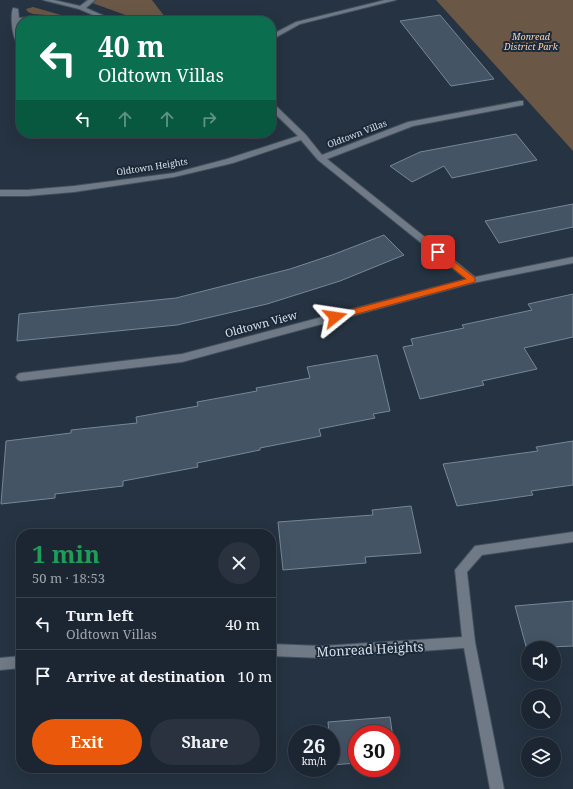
<!DOCTYPE html>
<html lang="en">
<head>
<meta charset="utf-8">
<style>
	:root { --surface:#1c2632; --page:#29323e; --text:#f1f3f6; --muted:#a0a5ac; --line:#3a434d; --accent:#ea580c }
	body { margin:0; font-family:"Noto Serif",serif; background:var(--page); color:var(--text); height:100vh; display:flex; flex-direction:column; font-size:15px; white-space:nowrap }
	* { box-sizing:border-box; margin:0 }
	p { font-size:13px; color:var(--muted) }
	.icon { flex:none; width:22px; height:22px; fill:none; stroke:currentColor; stroke-width:2; stroke-linecap:round; stroke-linejoin:round }
	.map { position:relative; flex:1; overflow:hidden }
	.panel { position:absolute; left:16px; top:529px; width:260px; height:244px; display:flex; flex-direction:column; background:var(--surface); border-radius:16px; box-shadow:0 4px 16px #0002,0 0 0 1px var(--line) }
	.panel>* { flex:none }
	.guide { position:absolute; left:16px; top:16px; width:260px; height:122px; border-radius:16px; box-shadow:0 4px 16px #0002,0 0 0 1px var(--line); background:#0b6e4f; color:#fff; overflow:hidden }
	.controls { position:absolute; left:521px; top:641px; display:grid; gap:8px }
	.controls a { display:grid; place-items:center; width:40px; height:40px; border-radius:50%; background:var(--surface); box-shadow:0 4px 16px #0002,0 0 0 1px var(--line); font-size:20px }
	.speed { position:absolute; left:288px; top:725px; display:flex; gap:8px; font-size:20px; font-weight:700; text-align:center }
	.speed>* { display:grid; place-content:center; width:52px; height:52px; border-radius:50%; background:var(--surface); box-shadow:0 4px 16px #0002,0 0 0 1px var(--line); line-height:1 }
	.speed small { font-size:10px; font-weight:400 }
	.speed .limit { border:6px solid #d22; background:#fff; color:#111 }
	.pin { position:absolute; display:grid; place-items:center; width:34px; height:34px; color:#fff; margin:-17px; border-radius:8px; box-shadow:0 2px 6px #0006 }
	.me { position:absolute; width:44px; margin:-22px; rotate:75deg; stroke-linejoin:round; filter:drop-shadow(0 0 3px #0008) }
	.turn { display:flex; align-items:center; gap:14px; height:84px; padding:0 16px; font-size:18px }
	.turn .icon { width:52px; height:52px; stroke-width:2.5 }
	.turn b { display:block; font-size:28px; line-height:34px }
	.lanes { display:flex; align-items:center; height:38px; padding:0 16px; background:#0003; justify-content:center; gap:20px; direction:ltr }
	.lanes .off { opacity:.35 }
	.round { display:grid; place-items:center; flex:none; width:42px; height:42px; border-radius:21px; background:var(--page) }
	.headline { display:flex; align-items:center; justify-content:space-between; height:68px; padding:0 16px }
	h1 { font-size:24px; font-weight:700; line-height:30px; color:#1e9e55 }
	.action { display:flex; gap:8px; margin-top:auto; padding:8px 16px }
	.action a { flex:1; height:46px; border-radius:24px; background:var(--accent); color:#fff; font-size:16px; font-weight:700; line-height:46px; text-align:center }
	.action a+a { background:var(--page); color:var(--text) }
	ul { padding:0; list-style:none }
	li { display:flex; align-items:center; gap:12px; height:52px; padding:0 16px; border-top:1px solid var(--line) }
	li div { flex:1 }
	li b { display:block; font-size:15px }
	li em { font-style:normal }
	.map>svg:first-child { display:block }
	.green { fill:#6a5746 }
	.building { fill:#455464; stroke:#768798 }
	.lines { fill:none; stroke-linecap:round; stroke-linejoin:round }
	.minor-casing { stroke:#424f5d; stroke-width:2 }
	.minor { fill:#6f7a86; fill-rule:evenodd }
	.route { fill:#ea580c; stroke:#983908 }
	.labels { text-anchor:middle; stroke-width:4; stroke-linejoin:round; paint-order:stroke }
	.far-park-label { font-size:9px; font-style:italic; fill:#fcd3b1; stroke:#1b2938 }
	.far-street-label { font-size:9px; fill:#d9e2eb; stroke:#1b2938 }
	.street-label { font-size:11px; fill:#d9e2eb; stroke:#1b2938 }
	.near-street-label { font-size:13px; fill:#d9e2eb; stroke:#1b2938 }
</style>
</head>
<body>
<div class="map">
<svg width="573" height="789" viewBox="0 0 573 789">
	<rect width="100%" height="100%" fill="#253342"/>
	<path class="green" d="M84,0h68l16,21h-26z
		M436,0h137v151l-127,-140z
		M33,7l49,14h-35l-1,-6 -13,-1 -5,-2 -2,-3z"/>
	<path class="building" d="M440,15l54,64 -43,7 -51,-65z
		M516,134l21,26 -85,18 -8,-12 -32,16 -22,-16 30,-14z
		M573,204v23l-74,16 -14,-22z
		M384,235l20,20 -64,26 -73,23 -90,21 -160,16 2,-27 157,-16 114,-29 42,-14z
		M573,294v43l-49,11 13,21 -55,12 2,4 -64,14 -17,-52 10,-2 -2,-6 53,-11 -2,-3 70,-15 -4,-6z
		M377,355l13,56 -17,3 2,4 -56,11 2,7 -61,12v2l-63,13 1,4 -75,14v5l-68,8v4l-54,6 5,-63 65,-8v-3l66,-7 -1,-6 62,-11 -1,-4 60,-11 -1,-3 54,-10 -3,-11z
		M573,441v44l-42,6 2,4 -76,11 -14,-42 95,-13 -2,-4z
		M411,506l10,47 -56,4 1,6 -83,7 -5,-48 95,-7 -1,-5z
		M573,601v45l-45,2 -1,2 -12,-44z
		M390,717l6,43h-5v-26h-34v29l-25,2 -1,-31h-2l-1,-12z"/>
	<g class="lines">
		<g class="minor-casing">
			<path id="minor" d="M43,0h11l26,6 8,-6h7l-9,8 30,13h-9l-28,-12z
				M385,0h11l-96,24 -29,16v-5l25,-13z
				M13,8l5,1 1,9 21,-2 3,2 -3,2 -21,2 2,25c-9,-4 -11,-31 -8,-39z
				M520,101h3v4l-110,21 -86,33 148,118 98,-20v6l-100,20 -291,79 -161,19 -3,-1 -2,-3 2,-3 3,-1 161,-19 284,-75 -148,-119 -17,-20 -68,23 -59,14 -100,15 -47,4h-27v-6h27l47,-4 100,-13 53,-14 71,-23 -27,-26v-6h3l32,31 16,20 86,-33z
				M573,532v10l-91,13 -15,17 8,70 29,147h-14l-26,-141 -142,10 -51,-2v-12l51,2 140,-9 -7,-67 20,-24z
				M21,656v12l-21,2v-12z"/>
		</g>
		<use href="#minor" class="minor"/>
	</g>
	<path class="route" d="M438,249l37,29v4l-140,38 -3,-1 -1,-2 4,-3 131,-35 -31,-25 -1,-2z"/>
	<g class="labels">
		<g class="far-park-label">
			<text x="531" y="40">Monread<tspan x="531" dy="10">District Park</tspan></text>
		</g>
		<g class="far-street-label">
			<text transform="translate(357 134) rotate(-21)" y="3">Oldtown Villas</text>
			<text transform="translate(152 167) rotate(-9)" y="3">Oldtown Heights</text>
		</g>
		<g class="street-label">
			<text transform="translate(261 324) rotate(-15)" y="4">Oldtown View</text>
		</g>
		<g class="near-street-label">
			<text transform="translate(370 649) rotate(-3)" y="5">Monread Heights</text>
		</g>
	</g>
</svg>
<div class="controls">
<a><svg class="icon" aria-label="sound" viewBox="0 0 24 24"><path d="M4 9h4l5-4v14l-5-4H4zM17 9q2 3 0 6"/></svg></a>
<a><svg class="icon" aria-label="search" viewBox="0 0 24 24"><circle cx="10" cy="10" r="6"/><path d="M15 15l6 6"/></svg></a>
<a><svg class="icon" aria-label="layers" viewBox="0 0 24 24"><path d="M12 4l9 5-9 5-9-5zM3 14l9 5 9-5"/></svg></a>
</div>
<div class="speed"><div>26<small>km/h</small></div><div class="limit">30</div></div>
<div class="pin" style="left:438px;top:252px;background:#d93025"><svg class="icon" aria-label="arrive" viewBox="0 0 24 24"><path d="M6 21V4h12l-3 4 3 4H6"/></svg></div>
<svg class="me" style="left:335px;top:317px" viewBox="-20 -20 40 40"><path d="M0-17L14 15 0 8-14 15z" fill="#ea580c" stroke="#fff" stroke-width="4"/></svg>
<div class="guide">
<div class="turn"><svg class="icon" aria-label="left" viewBox="0 0 24 24"><path d="M17 20v-9H6M10 6l-5 5 5 5"/></svg><div><b>40 m</b>Oldtown Villas</div></div>
<div class="lanes"><svg class="icon" aria-label="left" viewBox="0 0 24 24"><path d="M17 20v-9H6M10 6l-5 5 5 5"/></svg><svg class="icon off" aria-label="ahead" viewBox="0 0 24 24"><path d="M12 20V5M6 11l6-6 6 6"/></svg><svg class="icon off" aria-label="ahead" viewBox="0 0 24 24"><path d="M12 20V5M6 11l6-6 6 6"/></svg><svg class="icon off" aria-label="right" viewBox="0 0 24 24"><path d="M7 20v-9h11M14 6l5 5-5 5"/></svg></div>
</div>
<section class="panel">
<div class="headline"><div><h1>1 min</h1><p>50 m · 18:53</p></div><a class="round"><svg class="icon" aria-label="close" viewBox="0 0 24 24"><path d="M6 6l12 12M18 6L6 18"/></svg></a></div>
<ul>
<li><svg class="icon" aria-label="left" viewBox="0 0 24 24"><path d="M17 20v-9H6M10 6l-5 5 5 5"/></svg><div><b>Turn left</b><p>Oldtown Villas</p></div><em>40 m</em></li>
<li><svg class="icon" aria-label="arrive" viewBox="0 0 24 24"><path d="M6 21V4h12l-3 4 3 4H6"/></svg><div><b>Arrive at destination</b></div><em>10 m</em></li>
</ul>
<div class="action"><a>Exit</a><a>Share</a></div>
</section>
</div>
</body>
</html>
